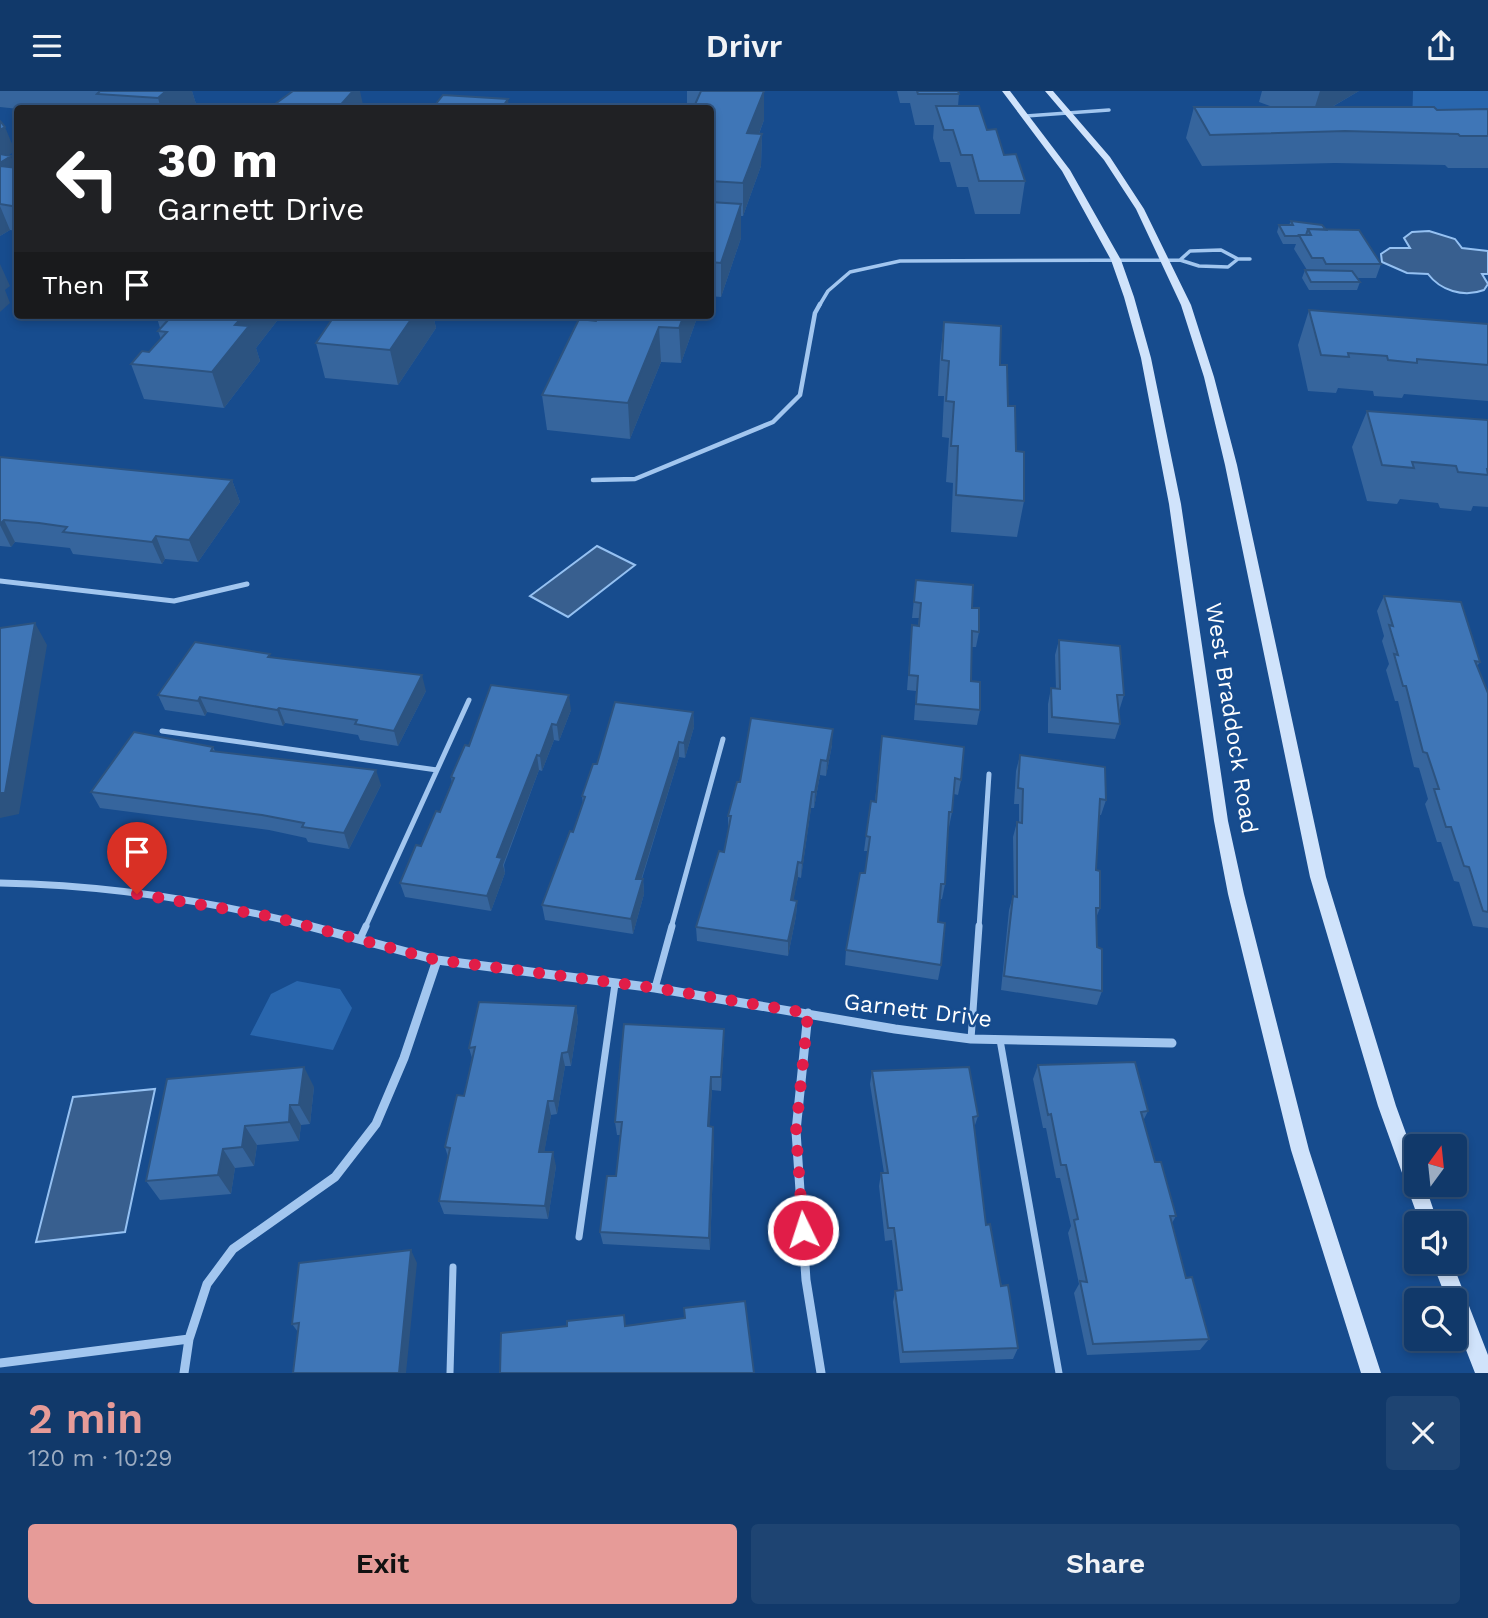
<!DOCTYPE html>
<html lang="en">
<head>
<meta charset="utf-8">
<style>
	:root { --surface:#11396a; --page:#1e4472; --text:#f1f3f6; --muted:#9cacc1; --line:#30537e; --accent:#e69b98 }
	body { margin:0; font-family:"Work Sans",sans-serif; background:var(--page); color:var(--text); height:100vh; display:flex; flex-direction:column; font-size:26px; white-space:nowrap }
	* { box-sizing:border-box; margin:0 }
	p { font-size:23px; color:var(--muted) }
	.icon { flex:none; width:38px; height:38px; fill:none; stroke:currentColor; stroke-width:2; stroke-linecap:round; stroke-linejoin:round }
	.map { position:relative; height:1282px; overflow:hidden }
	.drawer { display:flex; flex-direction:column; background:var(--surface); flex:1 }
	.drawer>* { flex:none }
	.banner { position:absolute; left:14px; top:14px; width:700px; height:214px; border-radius:7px; box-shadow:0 4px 10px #0003,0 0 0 2px var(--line); background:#202124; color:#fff; overflow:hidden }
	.needle { width:46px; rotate:15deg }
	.tools { position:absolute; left:1404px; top:1043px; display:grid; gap:14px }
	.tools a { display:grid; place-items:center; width:63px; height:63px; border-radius:7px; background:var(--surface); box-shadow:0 4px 10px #0003,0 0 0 2px var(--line); font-size:35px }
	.pin { position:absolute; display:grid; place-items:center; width:60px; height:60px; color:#fff; margin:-72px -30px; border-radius:50% 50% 50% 0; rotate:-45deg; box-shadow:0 0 7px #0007 }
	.pin .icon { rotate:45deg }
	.me { position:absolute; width:77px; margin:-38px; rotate:356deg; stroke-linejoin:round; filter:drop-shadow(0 0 5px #0008) }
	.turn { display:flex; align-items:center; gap:24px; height:147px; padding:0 28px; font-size:32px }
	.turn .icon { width:91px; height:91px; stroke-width:2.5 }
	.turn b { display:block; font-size:49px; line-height:60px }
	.then { display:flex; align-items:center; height:66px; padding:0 28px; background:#0003; gap:14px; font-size:26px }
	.round { display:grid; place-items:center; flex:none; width:74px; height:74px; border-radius:7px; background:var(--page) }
	.summary { display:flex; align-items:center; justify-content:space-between; height:119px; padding:0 28px }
	h1 { font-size:42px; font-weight:600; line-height:52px; color:var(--accent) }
	.primary-button { display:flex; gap:14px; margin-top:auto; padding:14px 28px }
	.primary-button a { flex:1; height:80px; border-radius:7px; background:var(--accent); color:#111; font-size:28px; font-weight:600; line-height:80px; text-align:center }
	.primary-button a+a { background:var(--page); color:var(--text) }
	header { display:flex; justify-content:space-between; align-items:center; height:91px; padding:0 28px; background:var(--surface); font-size:32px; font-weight:600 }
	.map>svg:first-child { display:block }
	.green { fill:#2966ad }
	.water { fill:#385f8f; stroke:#95c1f2; stroke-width:2 }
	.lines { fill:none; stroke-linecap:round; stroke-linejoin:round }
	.lane-far3 { stroke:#a2c6ef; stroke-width:3.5 }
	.lane-far2 { stroke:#a2c6ef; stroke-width:4.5 }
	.lane-far1 { stroke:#a2c6ef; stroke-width:5 }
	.lane { stroke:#a2c6ef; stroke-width:7 }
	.street-far1 { stroke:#a2c6ef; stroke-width:7 }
	.street { stroke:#a2c6ef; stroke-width:9 }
	.secondary { fill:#d0e3fb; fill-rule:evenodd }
	.wall { fill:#36659d }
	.shaded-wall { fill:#2c5380 }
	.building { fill:#3f76b7; stroke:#2c5380; stroke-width:2 }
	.route { stroke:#e11d48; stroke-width:12; stroke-dasharray:0 21.6 }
	.labels { text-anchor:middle; stroke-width:5; stroke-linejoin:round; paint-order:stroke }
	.street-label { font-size:23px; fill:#fff; stroke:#174c8e }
</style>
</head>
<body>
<header><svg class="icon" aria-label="menu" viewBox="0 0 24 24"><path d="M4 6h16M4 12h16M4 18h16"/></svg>Drivr<svg class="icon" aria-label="share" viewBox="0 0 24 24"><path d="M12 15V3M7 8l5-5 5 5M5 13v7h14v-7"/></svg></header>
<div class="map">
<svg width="1488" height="1282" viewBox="0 0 1488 1282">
	<rect width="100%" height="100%" fill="#174c8e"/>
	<path class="green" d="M1413,0h75v34h-76z
		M297,890l43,8 12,19 -19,42 -83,-15 21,-41z"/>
	<path class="water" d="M1429,140l26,8 7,9 26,3v23h-6l6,10 -4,6c-21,8 -44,0 -56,-16l-21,-1 -25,-11 -1,-8 9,-6h20l-6,-10 8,-6z
		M597,455l38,19 -67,52 -38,-21z
		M155,998l-30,143 -89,10 37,-145z"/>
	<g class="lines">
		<path class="lane-far3" d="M1026,25l83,-6
			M1180,169l10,-9 31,-1 17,9h12
			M819,215l9,-15 22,-19 50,-11 280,-1 19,6 29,1 10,-8"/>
		<path class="lane-far2" d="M593,389l42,-1 138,-57 27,-27 15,-82 5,-9"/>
		<path class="lane-far1" d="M0,490l174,20 73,-17
			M162,640l275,39
			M365,837l104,-228
			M671,837l52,-189
			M979,837l10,-154"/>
		<path class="lane" d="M360,848l6,-13
			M655,897l17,-62
			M971,948l8,-113
			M1000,949l59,333
			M579,1146l36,-253
			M450,1282l3,-106"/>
		<path class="street-far1" d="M0,792c106,2 213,18 316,45"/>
		<path class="street" d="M309,835l128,34 218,28 240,41 76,10 201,4
			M808,922l-12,118 10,149 15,93
			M0,1272l189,-24
			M184,1282l5,-34 18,-55 26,-35 102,-72 41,-53 28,-66 33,-98"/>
		<path class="secondary" d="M1002,0h8l60,79 51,90 13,37 17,61 30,146 47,317 16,73 65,256 72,223h-20l-70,-223 -63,-256 -14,-73 -45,-317 -28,-146 -17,-61 -13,-37 -49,-89z
			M1045,0h8l57,66 34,52 47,96 23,72 23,88 89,412 70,229 20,55v24h9l13,38h-18l-42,-117 -68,-229 -85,-412 -21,-88 -23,-72 -45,-96 -32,-49z
			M1432,1171h20l36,93v18h-13l-21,-54v-19h-7z"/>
	</g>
	<path class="wall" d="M0,0h192l4,13 -5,5h-172l-19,-2z
		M687,0h77v29l-5,14h3l-1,32 -18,50h-2v22l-20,59 -11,-1v-187h-23z
		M897,0h61l1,3 -1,12 29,24 17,25 21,26 -5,33h-45l-7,-27h-11l-7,-25h-10l-7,-24 1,-13h-19l-5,-22h-10z
		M1262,0h97l-27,16 105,3 51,-1v59h-40l-3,-3 -110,-2 -133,3 -16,-28 8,-31h79l-14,-5z
		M0,30l15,30 -7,4 8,13h2v63l-8,-1 -10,6z
		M1291,130l35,9 55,34 -5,14h-19l3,4 -3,8h-48l-7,-12 3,-8h2l-13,-21 2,-5h-13l-6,-12 2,-7h10z
		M1309,219l179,14v77l-84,-7 -2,4 -28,-2 -1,-5 -35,-3 -2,5 -28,-2 -10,-46z
		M159,224h121v2l-24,31 4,13 -36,47 -80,-9 -13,-35 18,-12 12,-13 -3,-8 2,-3 -3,-10z
		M599,224h99l-17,48 -20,-1 -31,77 -83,-9 -5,-35 54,-74z
		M434,228l2,9 -38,57 -73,-7 -9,-35z
		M944,231l56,43 24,136 -7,36 -66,-5 2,-49 -7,-1 3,-44 -7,-1 2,-41h-6l2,-39z
		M1367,320l121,9v87l-15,-1 -2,5 -31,-3 -2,-5 -38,-4 -3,5 -30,-3 -15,-54z
		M0,366l232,23 8,22 -42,60 -33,-3 -3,5 -89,-10 -3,-6 -55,-6 -4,5 -11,-1z
		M916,489l56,28 7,24 -3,15h-5v34l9,29 -3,15 -63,-5 2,-29 -9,-1 5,-65 6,1 1,-8h-7z
		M1384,505l96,66 -3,4 11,27v235l-15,-2 -14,-44 -5,-1 -13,-39h-4l-12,-38 3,-5 -9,-31 -5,-1 -16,-66h-3l-9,-31 3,-6 -7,-23 2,-5 -7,-25z
		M1059,549l65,55 -5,16 1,13 -5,15 -67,-6v-29l3,-16 5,1 -1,-34z
		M271,567l155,33 -28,55 -38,-6 -2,-5 -73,-12 -2,3 -76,-14 -2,4 -40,-6 -7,-15z
		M571,619l-12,31 -5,-1 -12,31 -3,-1 -35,95 1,8 -14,38 -86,-14 -5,-14 40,-71 12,-29 -1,-6 18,-31z
		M693,621l1,15 -9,31 -6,-1 -37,122h1l1,15 -11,40 -88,-14 -3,-15 31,-73 10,-28 -1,-8 15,-32z
		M882,645l79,44 -3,15 -4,-1 -2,18 -3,15h-1l-3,57 -3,15h-2l-2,23 3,43 -3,15 -93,-15 1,-15 19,-77 3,-22h-4l2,-15 9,-35z
		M832,654l-6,31 -6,-1 -6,33h-3l-10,70 -3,-1 -5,23 4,1 -1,15 -8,40 -91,-15 -1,-14 28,-75 4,-21v-15l12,-34z
		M213,656l2,4 166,34 -32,64 -41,-7 -2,-4 -37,-8 -169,-22 -9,-16z
		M1020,664l86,45 -5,15h-2l-3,55 4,38 -4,10 1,29 5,44 -5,14 -96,-15 8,-80 4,-14h1l-1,-59 4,-15 2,1v-19h-5l2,-33z
		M576,915l2,14 -7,46h-6l-8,48 -6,1 -7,37 12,14 -8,53 -104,-5 -5,-13 9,-44 -3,-10 19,-51 8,-38 -3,-10z
		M724,952l-3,48 -9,-1 -3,36 5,14 -4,110 -107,-6 -3,-12 16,-56 4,-41h-3l-2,-13z
		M1038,974l110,46 -5,10 12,41 21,54 -4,7 14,55 23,61 -9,11 -113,5 -13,-62 5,-9 -11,-51 3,-7 -11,-48h-4l-10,-50h-3l-10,-49z
		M872,980l106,45 -4,12 12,97 32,123 -5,11 -113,4 -7,-61 2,-11h3l-6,-51 -7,1 -6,-55 2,-13h3l-14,-89z
		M314,996l-4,37 -9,1 -2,16 -42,4 -3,21 -19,2 -4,26 -71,6 -14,-19z
		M417,1172l-119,69 -6,-8z"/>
	<path class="shaded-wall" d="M166,0h26l4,13 -5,5h-30l-3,-11z
		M353,0h7l4,18h-27z
		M764,0v29l-17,45v-32z
		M1320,0h39l-48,28z
		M508,8l1,10h-8z
		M5,36l10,24 -15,10v-31z
		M762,43l-1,32 -18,50v-33z
		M11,65l7,16 -18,1v-10z
		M741,113v34l-20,59v-34z
		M0,115l10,24 -10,6z
		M0,173l10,22 -5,4 5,13 -10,9z
		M244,224h36v2l-24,31 4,13 -36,47 -12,-36 23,-47z
		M414,224h23l-3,4 2,9 -38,57 -8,-35z
		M684,224h14l-17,48 -2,-35z
		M659,236l2,35 -31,77 -2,-36z
		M232,389l8,22 -42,60 -9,-22z
		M4,429l11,22 -4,5 -11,-22z
		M156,445l9,23 -3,5 -10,-22z
		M35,532l12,22 -28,169 -19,4v-25z
		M422,584l4,16 -28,55 -4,-15z
		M569,604l2,15 -12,31 -2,-16z
		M200,606l7,15 -2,4 -7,-15z
		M279,617l6,15 -2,3 -6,-16z
		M693,621l1,15 -9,31 -1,-15z
		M552,633l2,16 -12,31 -2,-15z
		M833,638l-1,16 -6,31 1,-15z
		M679,651v15l-42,136 -1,-14z
		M537,664l2,15 -36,95 2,8 -14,38 -4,-15 10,-39z
		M821,669l-1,15 -6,33 1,-16z
		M376,679l5,15 -32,64 -5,-16z
		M812,701l-1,16 -10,70 1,-15z
		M798,771v15l-7,37v-14z
		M643,788l1,15 -11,40 -2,-15z
		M797,810l-1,15 -8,40v-15z
		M576,915l2,14 -7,46 -3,-14z
		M724,938v14l-3,48v-14z
		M562,962l3,13 -8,48 -3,-13z
		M304,976l10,20 -4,37 -11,-19z
		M711,986l1,13 -3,49 -1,-13z
		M548,1010l3,14 -9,50 -3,-13z
		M290,1014l11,20 -2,16 -10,-19z
		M245,1035l12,19 -3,21 -12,-19z
		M713,1036l1,13 -4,110 -1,-12z
		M223,1058l12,19 -4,26 -13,-19z
		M553,1061l3,14 -8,53 -3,-13z
		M411,1159l6,13 -11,110h-7z"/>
	<path class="building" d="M100,0h66l-8,7 -61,-4z
		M293,0h60l-16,18h-54l-12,-2z
		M701,0h63l-17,42 15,1 -19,49 -33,-2v-72h-17z
		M917,0h41l1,3h-41z
		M443,4l65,4 -7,10h-69z
		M936,15h43l8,24 9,-1 8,26 12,-1 9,27h-46l-7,-26h-11l-8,-25h-9z
		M1194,16h240l3,3 51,-1v27h-28l-2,-2 -113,-3 -135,4z
		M0,30l5,6 -5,3z
		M0,63l11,2 -11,7z
		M0,75l18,2v39l-18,-3z
		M710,111l31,2 -20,59 -11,-1z
		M1291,130l31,4 4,5 -18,-1 -2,6h-7l-1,1h-13l-6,-11h14z
		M1308,138l51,1 22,34h-55l-3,-6h-11l-13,-23h12z
		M1305,179l47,1 8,11h-49z
		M1309,219l179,14v41l-71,-6v4l-29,-3 -1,-4 -39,-3 1,4 -28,-2z
		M159,224h85l-9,10 14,1 -37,46 -81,-8 11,-13 7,1 18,-20 -9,-1 11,-12 -12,-1z
		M335,224h79l-24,35 -74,-7z
		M599,224h85l-5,13 -20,-1 -31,76 -86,-8 37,-76 17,2z
		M944,231l57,4 -1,39h7l1,41h7l1,45 8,1v49l-68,-6 2,-49h-7l3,-44 -8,-1 3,-40 -7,-1z
		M1367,320l121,9v49h-1l1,6 -30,-3 -2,-6 -44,-4 2,6 -32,-3z
		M0,366l232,23 -43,60 -33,-4 -4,6 -89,-10 4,-5 -28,-4 -35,-3 -4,4z
		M916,489l57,5 -1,23h7v24l-7,-1 -1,50 9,1v28l-64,-6 2,-28 -9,-1 3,-50 7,1 2,-23 -7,-1z
		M1384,505l77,6 19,60 -5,-1 13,32v219l-5,-1 -14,-44 -5,-1 -13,-39h-5l-12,-38h5l-12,-36 -4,-1 -17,-66h-3l-9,-32 4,1 -9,-30 4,1z
		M35,532l-30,170h-5v-165z
		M1059,549l61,6 4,49h-7l3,29 -68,-7 -1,-29 9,1z
		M195,551l75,12 -2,3 154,18 -28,56 -39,-7 2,-4 -78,-12 -2,2 -77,-13 -2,4 -40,-6z
		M491,594l78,10 -12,30 -5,-1 -12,32 -3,-1 -40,102 5,1 -15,38 -87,-13 16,-38 5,1 15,-35 4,1 14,-34 -3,-1 14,-32 4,1z
		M615,611l78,10 -9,31 -5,-1 -43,137h7l-12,40 -89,-14 28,-74 3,1 12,-35 -3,-1 11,-32h4z
		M751,627l82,11 -6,32 -6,-1 -6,32h-3l-10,71 -4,-1 -7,38 6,1 -9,40 -92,-14 23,-76 5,1 7,-36h-3l9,-34h3z
		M134,641l79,15 -2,4 165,19 -32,63 -42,-6 2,-4 -42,-8 -171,-23z
		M882,645l82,11 -3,33 -6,-2 -3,34h-3l-4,72h-4l-3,38 7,1 -4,42 -95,-15 14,-77h5l5,-36 -4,-1 5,-35 5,1z
		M1020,664l85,12 1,33 -6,-1 -4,71 4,1v37h-4l1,39 5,2v42l-98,-15 9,-80 4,1v-75l5,1 1,-34 -5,-1z
		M479,911l97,4 -8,46 -6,1 -8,48h-6l-9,51h14l-8,54 -106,-5 11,-53 -5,-1 12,-52 7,1 11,-49 -6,1z
		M624,933l100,5 -3,48h-10l-3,49 5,1 -4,111 -109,-6 7,-56h9l6,-54h-7z
		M1135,971l13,49 -7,1 14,50h6l15,54h-6l16,62 6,-1 17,62 -116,5 -13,-63 7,1 -13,-62 4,-1 -12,-54h-5l-10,-51 -3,1 -10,-50z
		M304,976l-5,38h-9l-1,17 -44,4 -3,21 -19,2 -5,26 -72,6 21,-102z
		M969,976l9,49 -5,1 13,108 4,-1 11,62 7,-1 10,63 -115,4 -8,-61 7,-1 -8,-62h-6l-7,-55h7l-16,-102z
		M411,1159l-12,123h-106l6,-50 -7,1 7,-61z
		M745,1210l9,72h-254l1,-40 66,-7v-5l57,-6 1,11 60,-8 -1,-10z"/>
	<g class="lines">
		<path class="route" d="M137,803l137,23 163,43 218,28 153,25 -12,118 7,99"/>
	</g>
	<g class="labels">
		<g class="street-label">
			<text transform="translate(1232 627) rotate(81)" y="8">West Braddock Road</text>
			<text transform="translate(918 919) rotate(7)" y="8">Garnett Drive</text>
		</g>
	</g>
</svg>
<div class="tools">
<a><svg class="needle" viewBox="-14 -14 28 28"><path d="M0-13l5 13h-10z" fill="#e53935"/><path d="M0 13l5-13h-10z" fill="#9cacc1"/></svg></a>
<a><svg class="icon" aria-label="sound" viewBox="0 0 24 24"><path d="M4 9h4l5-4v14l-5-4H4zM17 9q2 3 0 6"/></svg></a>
<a><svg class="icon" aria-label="search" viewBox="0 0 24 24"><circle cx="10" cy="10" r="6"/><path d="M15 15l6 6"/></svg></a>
</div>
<div class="pin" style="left:137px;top:803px;background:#d93025"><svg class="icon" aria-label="arrive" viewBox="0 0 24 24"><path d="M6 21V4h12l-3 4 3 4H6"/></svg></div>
<svg class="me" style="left:803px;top:1139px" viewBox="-20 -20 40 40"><circle r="17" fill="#e11d48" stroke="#fff" stroke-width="3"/><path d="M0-11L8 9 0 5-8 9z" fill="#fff"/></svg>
<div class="banner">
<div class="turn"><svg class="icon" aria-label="left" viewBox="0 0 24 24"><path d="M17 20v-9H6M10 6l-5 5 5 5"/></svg><div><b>30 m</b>Garnett Drive</div></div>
<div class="then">Then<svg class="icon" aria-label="arrive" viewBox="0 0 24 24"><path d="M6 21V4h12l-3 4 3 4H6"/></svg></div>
</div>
</div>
<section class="drawer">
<div class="summary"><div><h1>2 min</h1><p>120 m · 10:29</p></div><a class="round"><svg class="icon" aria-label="close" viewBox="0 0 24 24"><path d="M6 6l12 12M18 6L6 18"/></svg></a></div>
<div class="primary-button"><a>Exit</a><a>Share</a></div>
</section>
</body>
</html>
